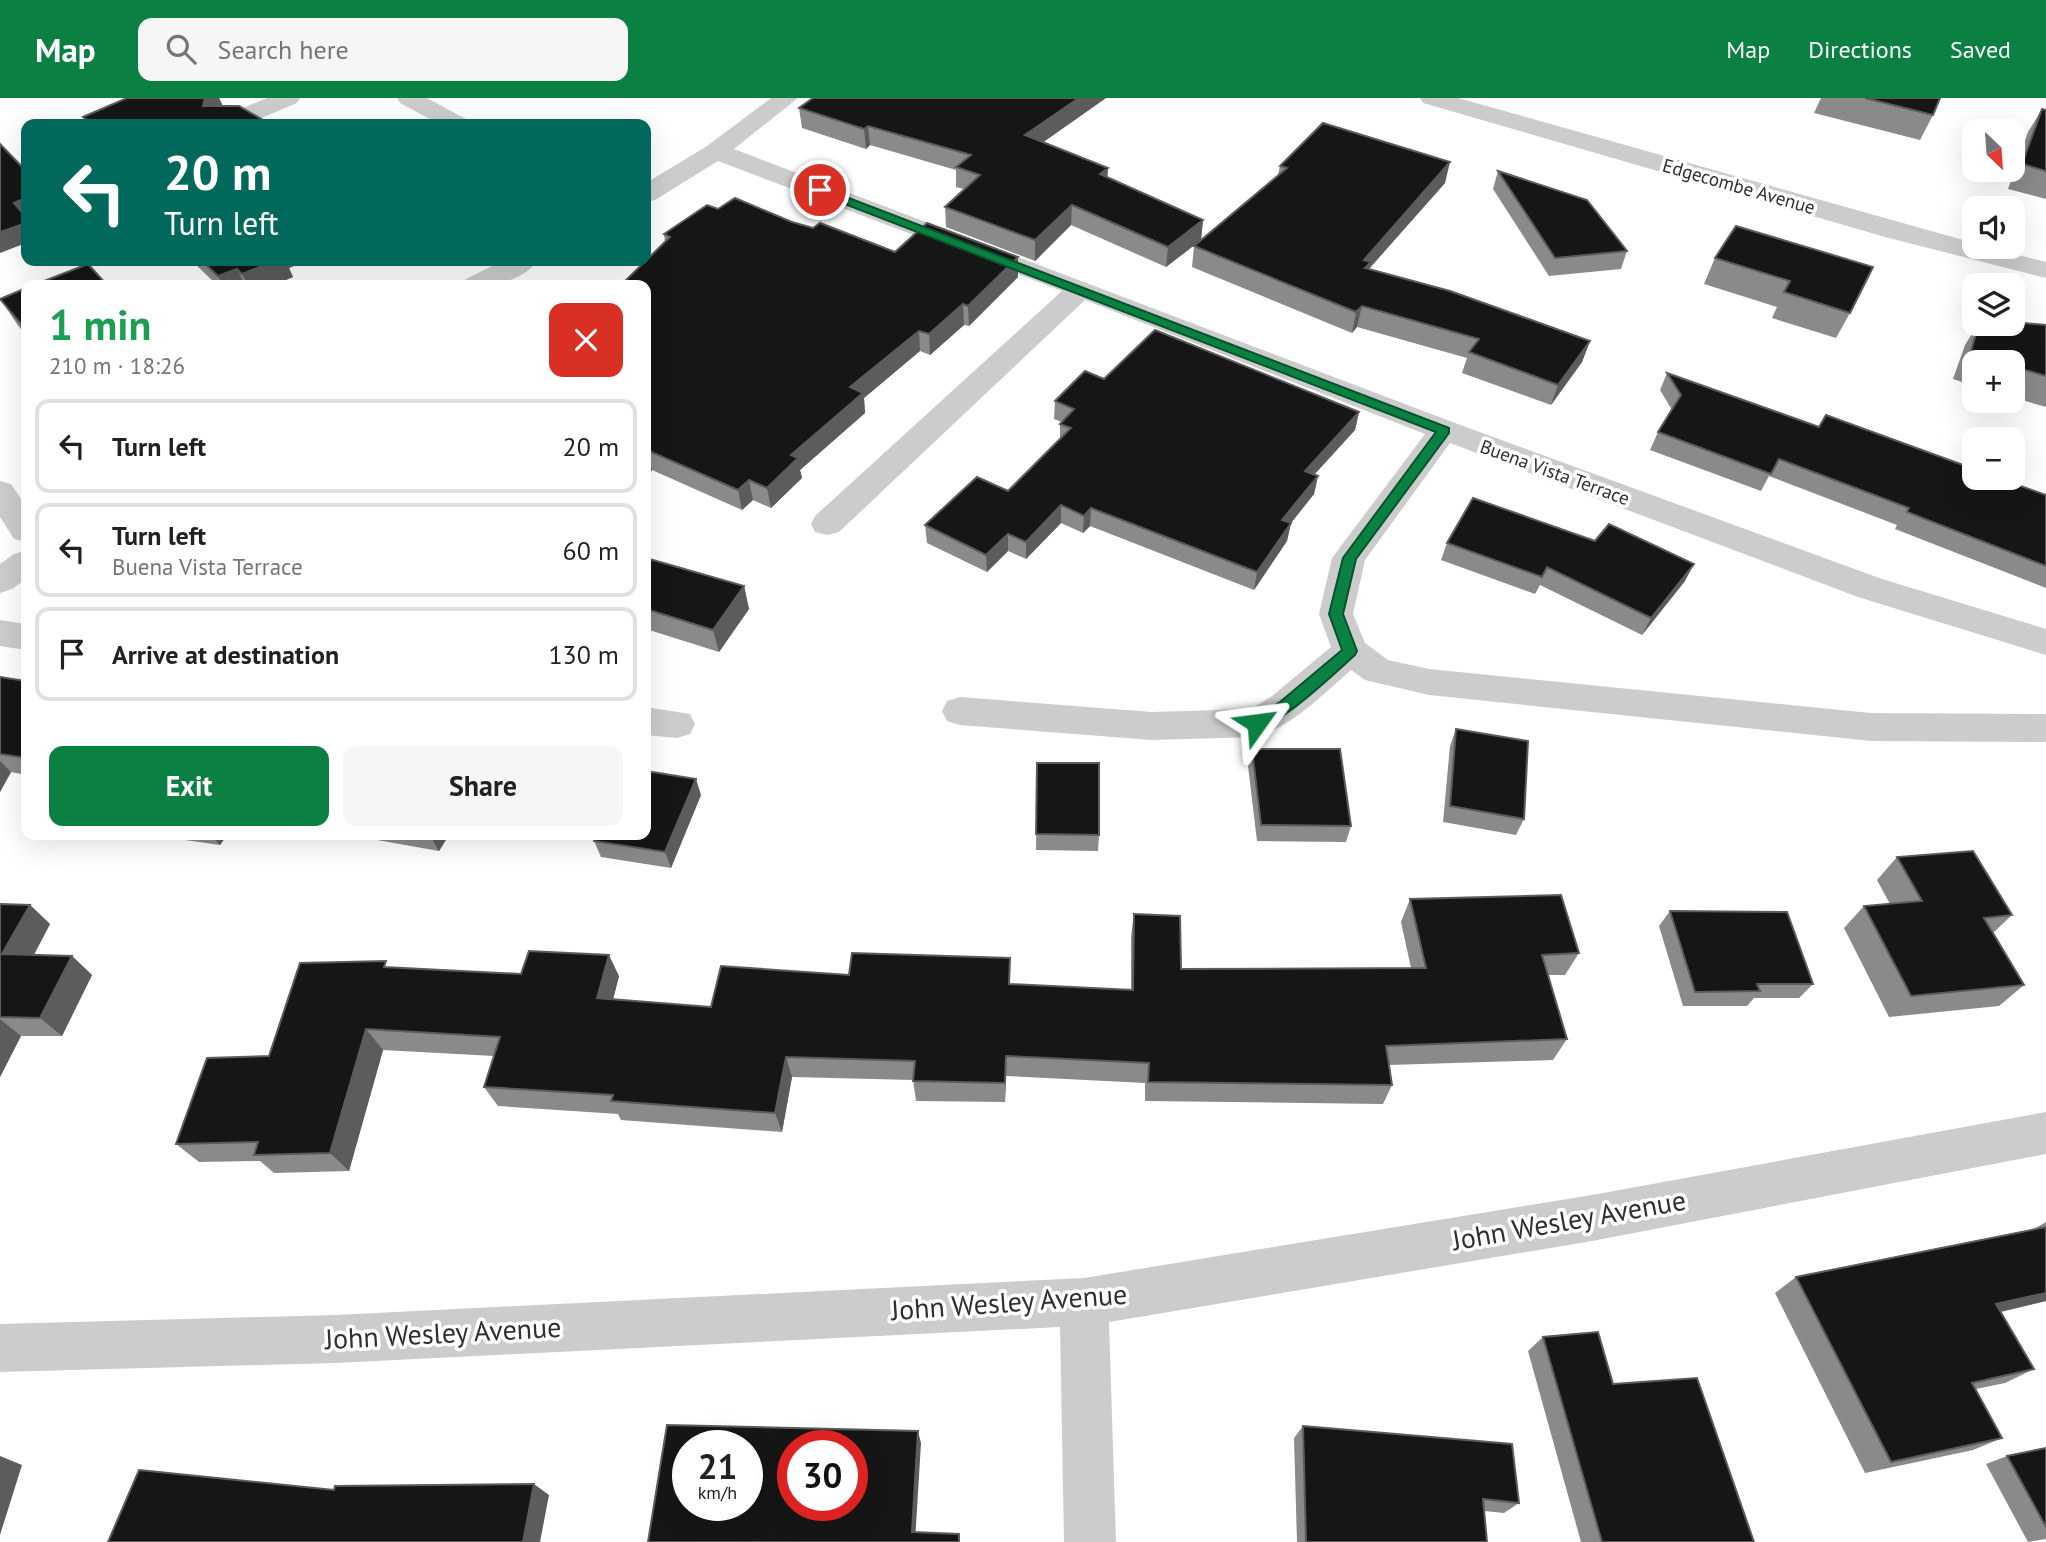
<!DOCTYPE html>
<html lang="en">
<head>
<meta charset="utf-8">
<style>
	:root { --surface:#fff; --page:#f6f6f6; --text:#202124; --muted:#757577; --line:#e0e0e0; --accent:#0b8043 }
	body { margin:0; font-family:"PT Sans",sans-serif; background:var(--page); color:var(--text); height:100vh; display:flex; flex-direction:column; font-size:26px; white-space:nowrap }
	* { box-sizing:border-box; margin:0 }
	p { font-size:23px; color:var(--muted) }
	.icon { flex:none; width:38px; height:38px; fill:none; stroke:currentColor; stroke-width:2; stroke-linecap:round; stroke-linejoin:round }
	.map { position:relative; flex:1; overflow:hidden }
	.drawer { position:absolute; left:21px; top:182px; width:630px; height:560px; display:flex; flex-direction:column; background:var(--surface); border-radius:14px; box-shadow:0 7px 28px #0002 }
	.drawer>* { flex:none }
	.guide { position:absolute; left:21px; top:21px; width:630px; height:147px; border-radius:14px; box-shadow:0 7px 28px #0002; background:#00695c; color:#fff; overflow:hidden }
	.needle { width:46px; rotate:155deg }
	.buttons { position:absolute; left:1962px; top:21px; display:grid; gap:14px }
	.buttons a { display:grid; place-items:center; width:63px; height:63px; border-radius:14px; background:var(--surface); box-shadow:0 7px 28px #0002; font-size:35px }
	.speed { position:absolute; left:672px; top:1332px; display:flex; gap:14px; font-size:35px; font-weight:700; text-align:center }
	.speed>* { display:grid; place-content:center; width:91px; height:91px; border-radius:50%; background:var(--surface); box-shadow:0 7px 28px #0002; line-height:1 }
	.speed small { font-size:18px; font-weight:400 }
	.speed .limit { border:10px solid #d22; background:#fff; color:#111 }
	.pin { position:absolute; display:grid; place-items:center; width:60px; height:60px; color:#fff; margin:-30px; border:4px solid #fff; border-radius:50%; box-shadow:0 2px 7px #0007 }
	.me { position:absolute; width:77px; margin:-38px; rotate:59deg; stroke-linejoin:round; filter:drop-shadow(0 0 5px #0008) }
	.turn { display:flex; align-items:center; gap:24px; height:147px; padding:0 28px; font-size:32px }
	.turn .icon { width:91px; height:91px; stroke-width:2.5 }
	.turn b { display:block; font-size:49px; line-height:60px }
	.round { display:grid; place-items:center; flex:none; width:74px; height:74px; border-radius:14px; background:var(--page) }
	.overview { display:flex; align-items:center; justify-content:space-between; height:119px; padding:0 28px }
	h1 { font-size:42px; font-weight:700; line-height:52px; color:#1e9e55 }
	.action { display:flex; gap:14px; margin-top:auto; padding:14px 28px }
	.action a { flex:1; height:80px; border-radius:14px; background:var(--accent); color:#fff; font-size:28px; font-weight:700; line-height:80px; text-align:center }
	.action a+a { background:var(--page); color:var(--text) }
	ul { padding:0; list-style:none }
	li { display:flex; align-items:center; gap:21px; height:94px; margin:0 14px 10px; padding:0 14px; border:4px solid var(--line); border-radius:14px }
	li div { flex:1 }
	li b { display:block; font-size:26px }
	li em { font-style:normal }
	header { display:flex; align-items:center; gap:42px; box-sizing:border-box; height:98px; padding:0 35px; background:var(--accent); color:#fff }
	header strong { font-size:33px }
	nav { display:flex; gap:38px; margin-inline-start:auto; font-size:24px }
	.search { width:490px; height:63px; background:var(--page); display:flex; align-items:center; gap:18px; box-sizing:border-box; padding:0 24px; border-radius:14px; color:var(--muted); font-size:26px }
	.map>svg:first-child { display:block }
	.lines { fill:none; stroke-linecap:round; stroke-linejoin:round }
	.minor { fill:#ccc; fill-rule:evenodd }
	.wall { fill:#8a8a8a }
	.shaded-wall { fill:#5c5c5c }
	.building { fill:#161616; stroke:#5c5c5c; stroke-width:2; fill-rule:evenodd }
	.route { fill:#0b8043; stroke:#07532c; stroke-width:2 }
	.labels { text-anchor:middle; stroke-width:7; stroke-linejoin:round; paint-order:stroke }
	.far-street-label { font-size:19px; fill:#2f2f2f; stroke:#fff }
	.near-street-label { font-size:28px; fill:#2f2f2f; stroke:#fff }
</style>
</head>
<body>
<header>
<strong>Map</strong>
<div class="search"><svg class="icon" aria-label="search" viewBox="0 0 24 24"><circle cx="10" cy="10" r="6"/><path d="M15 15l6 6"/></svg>Search here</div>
<nav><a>Map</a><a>Directions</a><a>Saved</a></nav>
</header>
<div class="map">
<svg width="2046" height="1444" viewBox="0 0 2046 1444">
	<rect width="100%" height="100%" fill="#fff"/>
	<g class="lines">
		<path class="minor" d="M267,0h33l-3,5 -50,21h-33l3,-5z
			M397,0h30l39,21 3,5h-30l-39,-21z
			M771,0h27l-64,51 721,274 427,156 164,50v26l-188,-58 -408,-154 -85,117 -12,54 12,29 23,17 41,9 442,44 175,1v28l-175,-1 -442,-46 -64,-15 -14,-10c-29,25 -57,55 -94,67l-105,3 -192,-15 -13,-4 -5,-10 5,-10 13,-4 192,15 99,-3 21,-13 59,-49 -12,-33 13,-56 93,-124 -340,-134 -246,232 -12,3 -12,-3 -4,-8 4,-8 247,-225 -344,-130 -63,39 -9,2v-19l61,-37z
			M1420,0h38l516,145v4h14l58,15v16l-161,-41 -462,-134z
			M502,163h35c-16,23 -50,25 -75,24l4,-6z
			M0,383l11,3 15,22v36l-12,-3 -14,-22z
			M26,452v29l-14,10 -12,4v-29l14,-10z
			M0,522l26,4v26l-26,-4z
			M646,609l44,7 5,10 -5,10 -13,4 -31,-3z
			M2046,1014v42l-454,87 -483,81 7,220h-52l-4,-215 -725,36 -335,9v-48l335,-9 749,-37 508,-83z"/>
	</g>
	<path class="wall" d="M127,0h92l4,8 47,18h-183l-4,-7z
		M813,0h293l-63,44 65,36 95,42 -2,20 -35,27 -95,-42 -36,36 -89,-34 -1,-20 19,-18 -8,-2v-17l-86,-25 -4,4 -64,-21 -3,-20z
		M1821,0h119l-7,17 -13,25 -106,-27z
		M2042,11l4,1v89l-38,-10 20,-57z
		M1280,68l165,17 -76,86 221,72 -8,21 -31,43 -89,-32 5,-15 -110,-31 -5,6 -160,-66 2,-21 84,-71z
		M1498,73l129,80 -6,18 -72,7 -56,-87z
		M718,111l74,13 103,30 123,25 -49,49 -5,-1 -34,30 -10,-4 -56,47 1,15 -65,57 2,8 -31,30 -18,-8 -11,10 -90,-40 -6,9v-194l19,-43 -1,-8z
		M1736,128l114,87 -14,25 -64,-20 5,-11 -73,-23 11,-26z
		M192,163h114l-17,7 4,9 -19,8h-57z
		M26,190v48l-9,-12 -17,-26z
		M1978,226l68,1v82l-34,-10v-35h-38v24l-21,-7 12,-34z
		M1667,275l152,54 227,68v93l-151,-59 2,-4 -128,-49 -8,15 -111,-41 8,-18 14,-22 -12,-20z
		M1104,281l255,33 -4,18 -41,45 4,1 -4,18 -23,29 -4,18 -33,49 -164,-64 -7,7 -22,-10 -35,36 -18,-8 -21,21 -60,-29 -2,-18 83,-34 52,-52v-15l2,-2 -8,-3 1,-18z
		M1447,445l238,38 -43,54 -102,-50 -5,9 -94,-34z
		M646,460l98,28 5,23 -30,43 -73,-23z
		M0,579l26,4v94l-15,-3 -11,20z
		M1456,631l68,90 -8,16 -73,-13 7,-76z
		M1252,651l99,77 -5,16 -89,-1 -9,-75z
		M1037,665l62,72 -1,16 -62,-1z
		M701,697l-30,73 -70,-11 -7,-16z
		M150,737h77l-7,10z
		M349,737h100l-10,16z
		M1897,759l115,58 -19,18 31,52 -25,21 -110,11 -45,-89 20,-22 26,-2 -13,-24z
		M1410,801l169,54 -14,22h-17l19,64 -14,21 -164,5 3,20 -9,19 -238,-3v-18l-139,-7 -1,26 -89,-1 -3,-21 -121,-3 -10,55 -161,-12 -3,-6 -120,-8 -14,-19 10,-31 -111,-6 -34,121 -75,2 -14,-12 -61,1 -23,-18 93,-88 121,-89 131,7 98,2 -6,24 98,7 138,-32 282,15v-54l3,-22 47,55 230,-1 -10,-46z
		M0,806l30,1 20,19 -16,31 38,1 20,19 -30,61h-41l-21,41z
		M1670,813l143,73 -14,14h-45l-7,8h-64l-24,-80z
		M2046,1124v79l-45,11 33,57 -29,14 -29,6 26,49 -29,12 -108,23 -90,-180 21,-16 238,-48z
		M1543,1239l70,47 141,158h-173l-53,-191z
		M1303,1328l216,77 -15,10 -20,-2 3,31h-190l-3,-104z
		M2046,1350v91l-18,3 -42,-78 21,-8z"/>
	<path class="shaded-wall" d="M205,0h14l7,15 -23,-7z
		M1079,0h27l-81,57v-20z
		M868,28l2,19 -4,4 -2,-20z
		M1450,64l-5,21 -86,97 5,-20z
		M1108,70l-1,20 -7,-14z
		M26,100v21l-12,-16z
		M1072,107l-1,20 -36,36v-21z
		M1203,122l-2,20 -35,27 2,-20z
		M26,125v20l-26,10v-21z
		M1018,159v20l-49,49 -1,-20z
		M274,163h32l-17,7 4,9 -19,8h-26l-6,-11z
		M237,171l8,16h-22l-5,-9z
		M963,206l1,21 -34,30 -1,-21z
		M1362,208l-5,21 -5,6 4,-21z
		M919,233l1,20 -56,47 1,15 -65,57 2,8 -31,30 -4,-20 24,-33 59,-68z
		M1590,243l-8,21 -31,43 7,-20z
		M1359,314l-4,18 -54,59 4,-18z
		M647,352l5,20 -6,9v-27z
		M1318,378l-4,18 -35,44 3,-18z
		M749,382l4,20 -11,10 -4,-20z
		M1061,407v18l-35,36v-17z
		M1091,410l-1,18 -7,7 1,-17z
		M1291,425l-4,18 -33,49 3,-18z
		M1008,436v17l-21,21 -1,-17z
		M1694,466l-9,17 -43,54 9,-17z
		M744,488l5,23 -30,43 -6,-22z
		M0,663l11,11 -11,20z
		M696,681l5,16 -30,73 -6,-16z
		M211,737h16l-7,10z
		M433,737h16l-10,16 -8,-14z
		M30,807l20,19 -26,49 -22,-19z
		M609,857l10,21 -11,43 -11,-21z
		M72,858l20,19 -30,61 -22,-18z
		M0,921l21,17 -21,41z
		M366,931l17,21 -34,121 -19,-18z
		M1006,958v20l-1,26v-19z
		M786,959l6,20 -10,55 -7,-19z
		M2046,1195v8l-77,18 27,-15z
		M918,1333l3,12 -6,99 -3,-10z
		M0,1358l22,9 -22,70z
		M534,1386l15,11 -9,47h-17z"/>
	<path class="building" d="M127,0h78l-2,8h36l31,18h-176l-11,-7z
		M813,0h266l-54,37 83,33 -8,6 103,46 -35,27 -96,-42 -37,35 -90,-33 35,-32 -24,-8 15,-12 -103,-29 -4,3 -65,-21z
		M1865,0h75l-7,17z
		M2042,11l4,1v61l-24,-7z
		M1323,25l127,39 -86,98 7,2 -6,6 85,23 140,50 -32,44 -89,-33 10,-13 -117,-33 -6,6 -162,-66 93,-78 -7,-2z
		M0,46l26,27v27l-12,5 12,14v6l-26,9z
		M1498,73l89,29 40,51 -72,7z
		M735,100l57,24 21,6 7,-5 75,29 32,-29 91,34 -50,49 -5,-2 -34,30 -10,-3 -69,56 13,6 -72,62 7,3 -31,30 -18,-8 -11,10 -91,-40 -1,2v-167h-25l49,-48 -6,-3 43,-29 11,4z
		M1736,128l137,41 -23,46 -66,-21 6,-11 -75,-23z
		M202,163h72l-32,13 -5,-5 -19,7z
		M88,166l19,21h-73z
		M26,190v42l-26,-31z
		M2012,224l34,3v51l-34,-10v-4h-13l-29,-8 9,-30h33z
		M1155,232l204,82 -54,59 13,5 -36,44 9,3 -34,49 -166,-64 -7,8 -23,-11 -35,37 -18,-8 -22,21 -61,-30 52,-48 31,14 63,-63 -11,-4 14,-15 -19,-8 30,-30 19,8z
		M1667,275l152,54 7,-12 148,54v9h24l48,17v71l-139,-54 2,-4 -130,-49 -8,15 -113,-42 23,-37z
		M1473,400l122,43 14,-17 85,40 -43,54 -104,-51 -5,10 -95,-34z
		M646,460l98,28 -31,44 -67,-21z
		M0,579l26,4v77l-26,-4z
		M1456,631l72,12 -4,78 -74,-13z
		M1252,651h88l11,77 -90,-1z
		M1037,665h62v72l-63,-1z
		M646,673l50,8 -31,73 -71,-11 2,-6h50z
		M417,737h16l-2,2z
		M1973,753l39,64 -28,3 40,67 -113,11 -47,-90 58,-5 -25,-44z
		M1561,797l18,58 -37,2 25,84 -181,7 6,39 -244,-3 1,-19 -143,-7 -1,27 -92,-2 2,-20 -129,-4 -11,56 -164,-12 2,-6 -129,-8 16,-50 -134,-8 -36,124 -76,2 4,-13 -82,2 31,-86 62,-2 31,-93 86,-2 -2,6 137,7 8,-23 80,4 -12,43 114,9 10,-41 128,9 3,-22 158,5 -1,26 124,6 1,-76 46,2 1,53 245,-1 -16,-69z
		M0,806l30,1 -28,49 70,2 -32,62 -40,-1z
		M1670,813l117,1 26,72h-56l3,7 -65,1z
		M2046,1129v66l-50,11 38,65 -62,14 30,55 -111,24 -95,-185z
		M1598,1234l15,52 84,-6 57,164h-152l-59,-205z
		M667,1327l251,6 -6,101 47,2v8h-311zM688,1348h59v59h-59zM793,1348h59v59h-59z
		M1303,1328l209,18 7,59 -36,-4 4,43h-181z
		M2046,1350v79l-39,-71z
		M139,1372l195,20 1,-4 199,-2 -11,58h-415z"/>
	<path class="route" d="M820,89l629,241v5l-93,126 -13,55 14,37 -2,4c-17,15 -82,79 -104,72l-2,-4 2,-4 29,-17 62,-52 -13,-36 14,-56 93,-126 -620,-239 -1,-3z"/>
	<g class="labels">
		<g class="far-street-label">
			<text transform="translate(1739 88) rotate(16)" y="7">Edgecombe Avenue</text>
			<text transform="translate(1555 374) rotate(20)" y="7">Buena Vista Terrace</text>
		</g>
		<g class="near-street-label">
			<text transform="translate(1569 1122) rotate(-10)" y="10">John Wesley Avenue</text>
			<text transform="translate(1009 1204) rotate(-4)" y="10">John Wesley Avenue</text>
			<text transform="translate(443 1235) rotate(-3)" y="10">John Wesley Avenue</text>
		</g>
	</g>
</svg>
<div class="buttons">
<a><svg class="needle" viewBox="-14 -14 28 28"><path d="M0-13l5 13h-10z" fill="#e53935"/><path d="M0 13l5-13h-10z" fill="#757577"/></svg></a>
<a><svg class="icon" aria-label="sound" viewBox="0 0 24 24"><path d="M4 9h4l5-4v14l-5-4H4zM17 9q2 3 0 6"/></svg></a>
<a><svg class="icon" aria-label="layers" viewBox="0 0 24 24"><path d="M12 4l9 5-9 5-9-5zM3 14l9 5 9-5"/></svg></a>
<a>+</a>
<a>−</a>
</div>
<div class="speed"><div>21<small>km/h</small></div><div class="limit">30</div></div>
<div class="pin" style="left:820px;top:92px;background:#d93025"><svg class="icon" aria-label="arrive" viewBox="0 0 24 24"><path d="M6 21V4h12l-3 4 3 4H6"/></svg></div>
<svg class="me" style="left:1257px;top:625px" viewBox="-20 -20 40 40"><path d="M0-17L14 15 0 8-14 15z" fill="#0b8043" stroke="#fff" stroke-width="4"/></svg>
<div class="guide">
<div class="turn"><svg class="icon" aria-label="left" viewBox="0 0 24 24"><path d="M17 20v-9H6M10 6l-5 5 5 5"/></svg><div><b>20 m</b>Turn left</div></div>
</div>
<section class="drawer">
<div class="overview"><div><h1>1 min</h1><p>210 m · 18:26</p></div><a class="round" style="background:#d93025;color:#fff"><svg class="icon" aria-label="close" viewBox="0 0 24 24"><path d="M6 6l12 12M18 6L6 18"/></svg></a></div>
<ul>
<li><svg class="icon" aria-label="left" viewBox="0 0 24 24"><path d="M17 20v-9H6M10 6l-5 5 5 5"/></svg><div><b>Turn left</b></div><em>20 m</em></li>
<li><svg class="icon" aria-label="left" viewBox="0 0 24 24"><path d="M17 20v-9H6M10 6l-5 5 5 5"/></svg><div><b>Turn left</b><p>Buena Vista Terrace</p></div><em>60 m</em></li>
<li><svg class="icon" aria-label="arrive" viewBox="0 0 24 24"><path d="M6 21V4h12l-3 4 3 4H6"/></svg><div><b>Arrive at destination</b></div><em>130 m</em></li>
</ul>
<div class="action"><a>Exit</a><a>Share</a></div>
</section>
</div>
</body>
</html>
